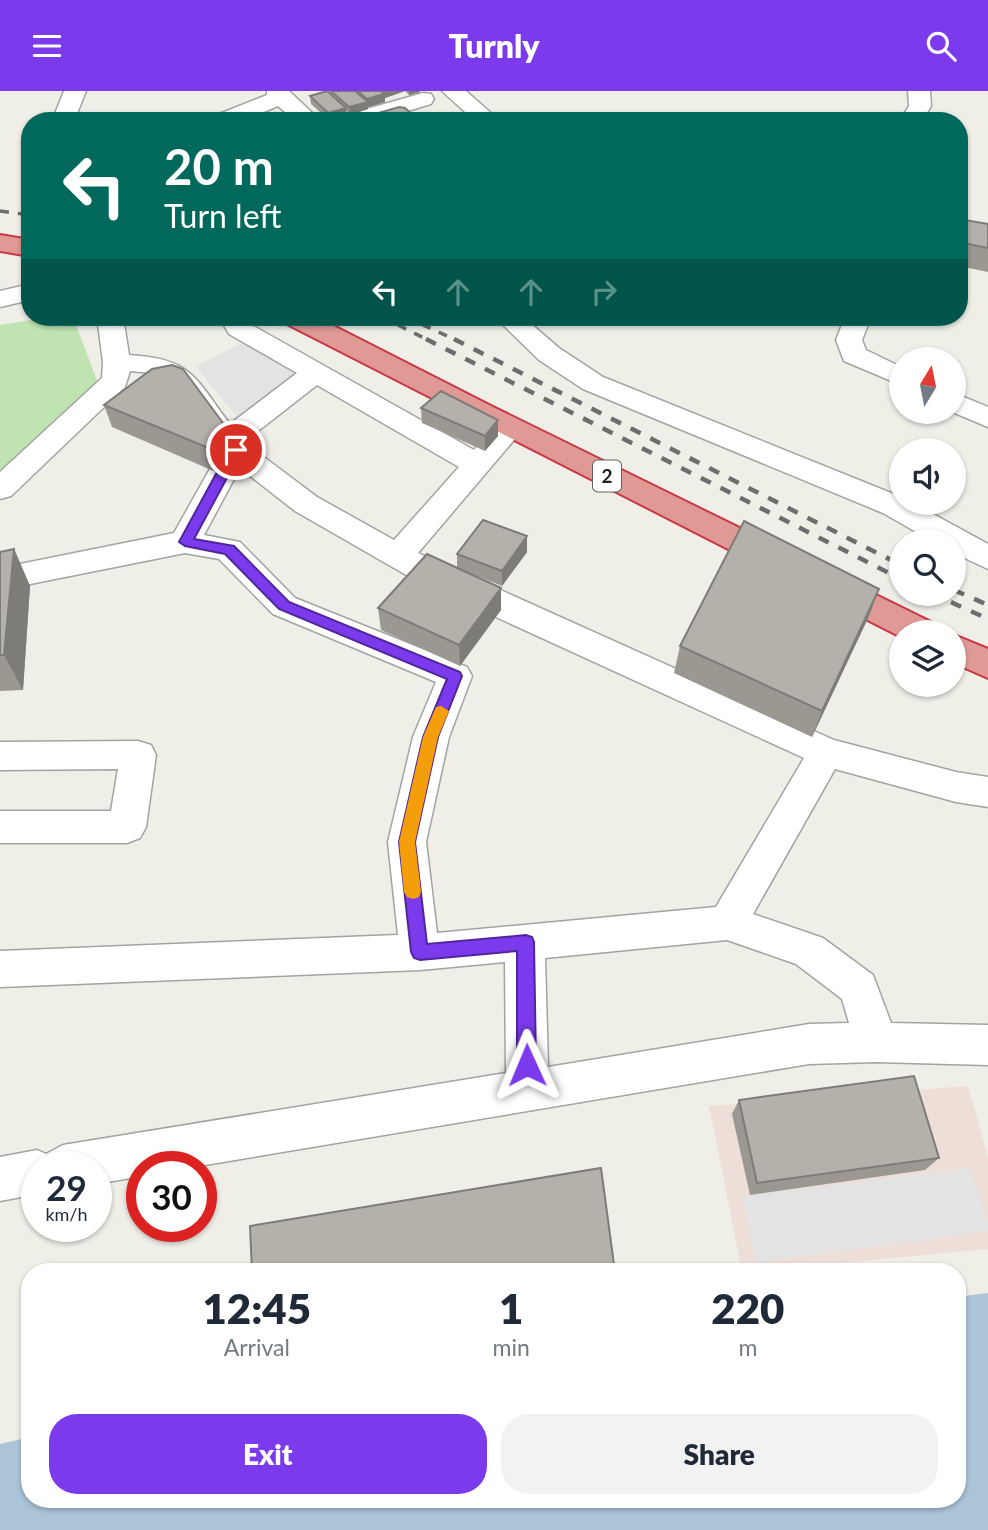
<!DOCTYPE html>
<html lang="en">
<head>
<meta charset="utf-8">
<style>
	:root { --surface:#fff; --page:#f2f2f3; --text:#1f2937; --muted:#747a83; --accent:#7c3aed }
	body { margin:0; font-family:Lato,sans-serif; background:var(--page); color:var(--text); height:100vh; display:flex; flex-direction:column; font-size:26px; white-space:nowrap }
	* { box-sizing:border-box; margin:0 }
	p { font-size:23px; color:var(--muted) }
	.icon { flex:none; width:38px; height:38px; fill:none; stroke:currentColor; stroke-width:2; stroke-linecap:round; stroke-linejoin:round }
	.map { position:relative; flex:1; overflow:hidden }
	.sheet { position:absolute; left:21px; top:1172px; width:945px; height:245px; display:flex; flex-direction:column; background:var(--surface); border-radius:28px; box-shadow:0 2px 5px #0004 }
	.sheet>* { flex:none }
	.top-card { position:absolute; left:21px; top:21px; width:947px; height:214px; border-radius:28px; box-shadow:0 2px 5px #0004; background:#00695c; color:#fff; overflow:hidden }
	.needle { width:46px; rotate:10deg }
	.tools { position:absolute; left:889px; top:256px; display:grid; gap:14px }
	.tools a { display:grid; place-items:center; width:77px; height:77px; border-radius:50%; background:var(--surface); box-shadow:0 2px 5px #0004; font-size:35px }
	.speed { position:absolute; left:21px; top:1060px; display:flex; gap:14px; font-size:35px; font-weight:700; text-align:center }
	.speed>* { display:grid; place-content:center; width:91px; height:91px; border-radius:50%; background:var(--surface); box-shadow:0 2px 5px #0004; line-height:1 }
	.speed small { font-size:18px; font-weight:400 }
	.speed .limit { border:10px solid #d22; background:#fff; color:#111 }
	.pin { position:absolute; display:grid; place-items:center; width:60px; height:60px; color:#fff; margin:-30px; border:4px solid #fff; border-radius:50%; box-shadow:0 2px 7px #0007 }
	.me { position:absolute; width:77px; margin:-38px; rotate:359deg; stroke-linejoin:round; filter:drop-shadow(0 0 5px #0008) }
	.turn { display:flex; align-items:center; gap:24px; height:147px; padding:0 28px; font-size:32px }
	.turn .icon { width:91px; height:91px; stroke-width:2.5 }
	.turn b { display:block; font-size:49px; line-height:60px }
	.lanes { display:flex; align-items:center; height:66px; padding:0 28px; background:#0003; justify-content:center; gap:35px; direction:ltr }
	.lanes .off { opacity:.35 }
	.eta { display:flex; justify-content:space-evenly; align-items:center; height:119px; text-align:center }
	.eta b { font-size:42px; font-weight:800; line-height:49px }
	.button { display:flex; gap:14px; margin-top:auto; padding:14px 28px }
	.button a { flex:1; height:80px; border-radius:28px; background:var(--accent); color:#fff; font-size:28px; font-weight:800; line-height:80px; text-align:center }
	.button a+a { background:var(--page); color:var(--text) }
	header { display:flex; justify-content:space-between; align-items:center; height:91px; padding:0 28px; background:var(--accent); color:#fff; font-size:32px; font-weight:800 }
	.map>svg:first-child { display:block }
	.commercial { fill:#eeded8 }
	.grass { fill:#bfe4b2 }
	.parking { fill:#e3e3e3 }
	.water { fill:#abc4d8 }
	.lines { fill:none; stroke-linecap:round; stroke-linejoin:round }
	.minor-casing { stroke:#a3a3a3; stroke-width:3 }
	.highway-casing { stroke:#ca3747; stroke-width:4 }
	.minor { fill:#fff; fill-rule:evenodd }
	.highway { fill:#df9a96; fill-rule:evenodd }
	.rail-far1 { stroke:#6d6d6d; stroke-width:3.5; stroke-dasharray:9 9; stroke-linecap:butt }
	.rail { stroke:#6d6d6d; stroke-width:4.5; stroke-dasharray:11 11; stroke-linecap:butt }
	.wall { fill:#9b9892 }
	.shaded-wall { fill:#7e7c77 }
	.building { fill:#b4b1aa; stroke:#7e7c77; stroke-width:2 }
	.route { fill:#7c3aed; stroke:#51269a; stroke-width:2 }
	.slow { fill:#f59e0b }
	.labels { text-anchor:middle; stroke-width:5; stroke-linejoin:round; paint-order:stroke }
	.shield { fill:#fff; stroke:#626262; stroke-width:2 }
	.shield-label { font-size:19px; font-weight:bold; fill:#1f1f1f }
</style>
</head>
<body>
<header><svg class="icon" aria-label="menu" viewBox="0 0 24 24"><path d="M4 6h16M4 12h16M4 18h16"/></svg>Turnly<svg class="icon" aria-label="search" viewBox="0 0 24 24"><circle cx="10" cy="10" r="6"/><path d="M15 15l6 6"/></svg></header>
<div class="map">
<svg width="988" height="1439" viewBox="0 0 988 1439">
	<rect width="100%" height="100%" fill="#efeee7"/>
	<path class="commercial" d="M968,995l20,71v92l-246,23 -33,-166z"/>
	<path class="grass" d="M51,226h22l26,69 -99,84v-145z"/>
	<path class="parking" d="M245,250l60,36 -62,47 -47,-57z
		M970,1077l18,54v9l-232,32 -14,-67z"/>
	<path class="water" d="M988,1202v237h-988v-86l30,-7v63h927v-203z"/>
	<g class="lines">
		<g class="minor-casing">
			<path id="minor" d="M64,0h22l-10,25 1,5h-22l-1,-5z
				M267,0h22l32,30h-25l-18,-15 -36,15h-31l3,-5 53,-21z
				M442,0h24l34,30h-25z
				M908,0h22l1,15 -9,15h-22l9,-15z
				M423,2l8,1 3,5 -3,5 -57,17h-35l3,-5z
				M30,193v16l-30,7v-16z
				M97,226h26l6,38c64,4 65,22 101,69l67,-51 -68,-39 -10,-17h26l3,6 226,127c13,-15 24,-36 46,-29l4,6 -4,6 -102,120 416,187 122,32 32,5v30l-32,-5 -121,-33 -82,145 70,24 50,37 18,48 97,2v40l-112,-3 -67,2 -616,103h-51v9l-46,8v-17h-59v27l-37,7v-44l37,-7 9,4 17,-9 443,-72 -1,-111 -85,8 -420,17v-36l398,-16 -10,-93 25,-105 23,-55 -163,-68 -54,-55 -34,-6 -185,37v-22l174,-35 46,-82 -53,-71 -15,-7 -22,-2 -5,16 -114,109 -11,3v-27l102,-94 1,-16zM317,294l142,82 -65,73 -77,-43 -73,-55zM240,377l55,43 120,69 389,178 -88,149 -279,26 -11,-91 23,-105 23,-61 -5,-9 -172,-69 -55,-56 -36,-7zM727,849l69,24 46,35 7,24 -40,1 -261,43 -3,-109z
				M495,226h28l36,31 44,29 298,120v5h10l77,42v25l-34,-16v-12h-22l-49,-28 -300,-124 -44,-29z
				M845,226h26l-9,23 4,10 35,17v18l-57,-24 -8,-21z
				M954,302l34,14v20l-38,-16h4z
				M138,650l13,4 5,10 -10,72 -6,11 -13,5h-127v-32h111l7,-42 -118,1v-28z"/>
		</g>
		<g class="highway-casing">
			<path id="highway" d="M0,144l30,5v16l-30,-5z
				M281,226h35l177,90 440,216 5,9h-37v5l-616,-314z
				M954,544l34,14v29l-34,-15z"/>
		</g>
		<use href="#minor" class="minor"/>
		<use href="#highway" class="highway"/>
		<path class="rail-far1" d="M0,120l30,4
			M382,226l48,24
			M406,226l52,24"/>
		<path class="rail" d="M426,248l475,240
			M454,248l447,226
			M954,499l34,15
			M931,502l57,26"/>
	</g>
	<path class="wall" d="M329,0h91v1l-11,3 -4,-4 -20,7v4l-17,5v2l-18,6 -4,-4v4l-17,5 -18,-16 -1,-8 20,-3z
		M959,128l29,5v48l-29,-6z
		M104,314l127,44 -15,23 -104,-45z
		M421,317l77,28 -13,15 -63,-28z
		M527,445v16l-25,34 -30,-12 29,14v22l-41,56 -79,-36 -3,-22 79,-40v-14z
		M14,458l16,37 -7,104 -23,1v-139z
		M869,525l-57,121 -138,-64 6,-27z
		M739,1009l200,58 -14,12 -175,25 -18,-81z"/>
	<path class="shaded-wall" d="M383,0h22l-20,7v4l-17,5 -1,-8 16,-4z
		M409,0h11v1l-11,3z
		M368,11v7l-18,6 -1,-8z
		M346,17v7l-17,5 -1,-7z
		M414,25v5h-16z
		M498,329v16l-13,15v-15z
		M226,336l5,22 -15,23 -5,-23z
		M527,445v16l-25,34v-15z
		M14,458l16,37 -7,104 -19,-35z
		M501,497v22l-41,56 -1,-21z
		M879,498l-10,27 -57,121 10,-26z"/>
	<path class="building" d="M327,0l19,17 -18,5 -18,-17z
		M331,0h24l13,11 -19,5z
		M358,0h23l3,3 -17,5z
		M399,16l6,1 9,8 -16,5h-16l-7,-7z
		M469,24l8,6h-26z
		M375,26l4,4h-17z
		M959,128l29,5v24l-29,-6z
		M172,274l11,4 43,58 -15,22 -107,-44 48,-36z
		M441,300l57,29 -13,16 -64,-28z
		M483,429l44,16 -25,35 -45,-17z
		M744,430l135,68 -57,122 -142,-65z
		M14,458l-10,106h-4v-103z
		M427,463l74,34 -42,57 -81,-37z
		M914,985l25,82 -182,25 -18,-83z
		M601,1077l14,104h-363l-2,-46z"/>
	<path class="route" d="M236,354l6,5 -48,89 40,7 55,56 171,70 2,4 -24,61 -23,105 12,102 99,-9 6,2 2,5 2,123 -3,6 -6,2 -7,-2 -3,-6v-114l-97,9 -6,-2 -3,-6 -12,-110 24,-105 24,-58 -168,-70 -54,-55 -40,-8 -6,-4 50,-92z"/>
	<path class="slow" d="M441,615l8,5 -11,26 -23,105 6,50 -2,5 -6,2 -6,-2 -3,-5 -5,-50 24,-105 13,-30z"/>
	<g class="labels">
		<rect class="shield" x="593" y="369.5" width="28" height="31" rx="5"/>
		<g class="shield-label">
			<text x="607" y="392">2</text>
		</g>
	</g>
</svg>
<div class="tools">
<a><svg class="needle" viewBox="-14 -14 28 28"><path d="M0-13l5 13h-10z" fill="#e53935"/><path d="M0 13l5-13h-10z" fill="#747a83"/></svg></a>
<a><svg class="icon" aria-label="sound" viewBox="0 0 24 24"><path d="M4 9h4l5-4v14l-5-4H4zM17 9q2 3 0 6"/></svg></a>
<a><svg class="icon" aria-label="search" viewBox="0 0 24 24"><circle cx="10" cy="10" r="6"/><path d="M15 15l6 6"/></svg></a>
<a><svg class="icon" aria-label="layers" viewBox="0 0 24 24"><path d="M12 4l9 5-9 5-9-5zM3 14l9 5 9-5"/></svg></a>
</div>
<div class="speed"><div>29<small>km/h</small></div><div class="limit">30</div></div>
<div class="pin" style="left:236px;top:359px;background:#d93025"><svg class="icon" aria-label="arrive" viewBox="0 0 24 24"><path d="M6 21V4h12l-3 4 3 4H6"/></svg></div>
<svg class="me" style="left:527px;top:974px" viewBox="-20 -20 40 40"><path d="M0-17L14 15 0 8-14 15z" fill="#7c3aed" stroke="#fff" stroke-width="4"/></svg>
<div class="top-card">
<div class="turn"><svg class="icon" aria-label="left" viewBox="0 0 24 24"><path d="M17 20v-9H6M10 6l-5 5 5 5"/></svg><div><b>20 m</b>Turn left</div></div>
<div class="lanes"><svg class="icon" aria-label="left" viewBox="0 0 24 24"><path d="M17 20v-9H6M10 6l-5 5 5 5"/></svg><svg class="icon off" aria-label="ahead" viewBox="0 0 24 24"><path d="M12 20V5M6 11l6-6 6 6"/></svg><svg class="icon off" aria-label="ahead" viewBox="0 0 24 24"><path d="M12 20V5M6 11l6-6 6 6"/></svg><svg class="icon off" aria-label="right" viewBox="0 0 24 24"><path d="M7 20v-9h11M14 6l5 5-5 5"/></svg></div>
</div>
<section class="sheet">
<div class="eta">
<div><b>12:45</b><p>Arrival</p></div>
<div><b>1</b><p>min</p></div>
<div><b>220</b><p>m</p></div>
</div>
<div class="button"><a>Exit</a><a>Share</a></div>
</section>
</div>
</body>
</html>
